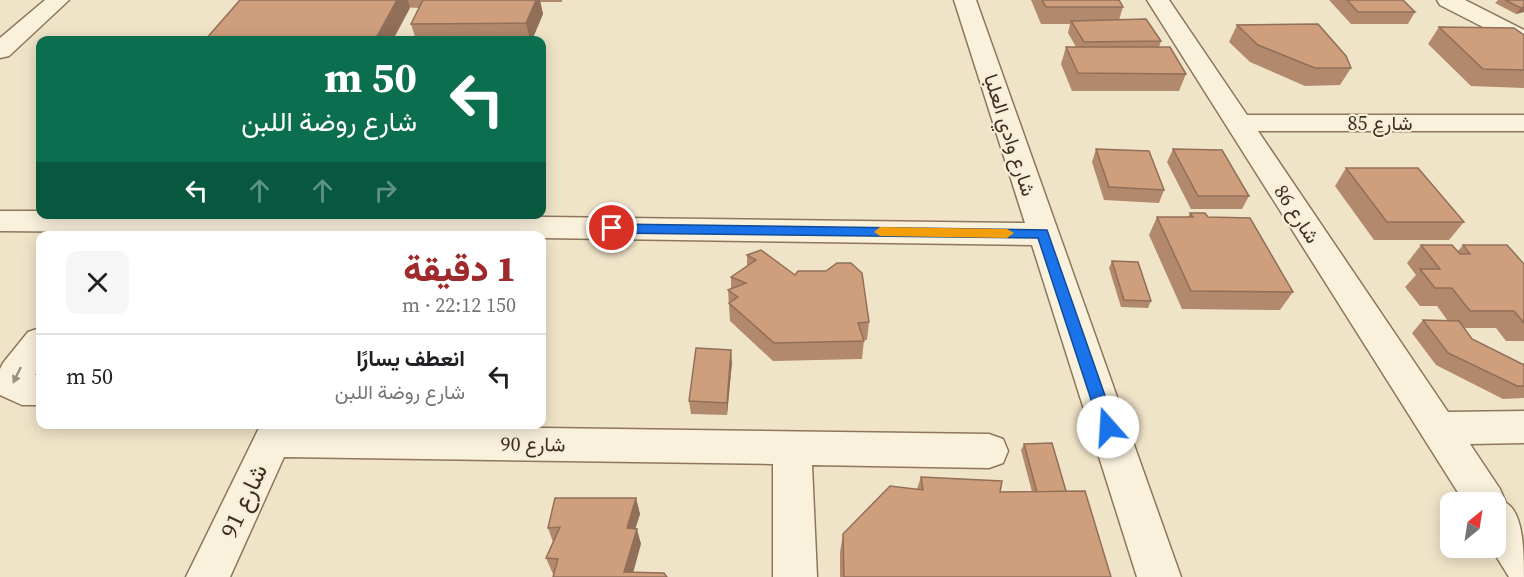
<!DOCTYPE html>
<html lang="ar">
<head>
<meta charset="utf-8">
<style>
	:root { --surface:#fff; --page:#f6f6f6; --text:#202124; --muted:#757577; --line:#e0e0e0; --accent:#9e2a2b }
	body { margin:0; font-family:"Source Serif 4",Vazirmatn,serif; background:var(--page); color:var(--text); direction:rtl; height:100vh; display:flex; flex-direction:column; font-size:22px; white-space:nowrap }
	* { box-sizing:border-box; margin:0 }
	p { font-size:20px; color:var(--muted) }
	.icon { flex:none; width:33px; height:33px; fill:none; stroke:currentColor; stroke-width:2; stroke-linecap:round; stroke-linejoin:round }
	.map { position:relative; flex:1; overflow:hidden; direction:ltr }
	.side { position:absolute; left:36px; top:231px; width:510px; height:198px; display:flex; flex-direction:column; background:var(--surface); border-radius:12px; box-shadow:0 3px 15px #0003; direction:rtl }
	.side>* { flex:none }
	.guide { position:absolute; left:36px; top:36px; width:510px; height:183px; border-radius:12px; box-shadow:0 3px 15px #0003; direction:rtl; background:#0b6e4f; color:#fff; overflow:hidden }
	.needle { width:39px; rotate:30deg }
	.fabs { position:absolute; left:1440px; top:492px; display:grid; gap:12px }
	.fabs a { display:grid; place-items:center; width:66px; height:66px; border-radius:12px; background:var(--surface); box-shadow:0 3px 15px #0003; font-size:30px }
	.pin { position:absolute; display:grid; place-items:center; width:51px; height:51px; color:#fff; margin:-26px; border:3px solid #fff; border-radius:50%; box-shadow:0 2px 6px #0007 }
	.me { position:absolute; width:66px; margin:-33px; rotate:341deg; stroke-linejoin:round; filter:drop-shadow(0 0 4px #0008) }
	.turn { display:flex; align-items:center; gap:21px; height:126px; padding:0 30px; font-size:27px }
	.turn .icon { width:78px; height:78px; stroke-width:2.5 }
	.turn b { display:block; font-size:42px; line-height:51px }
	.lanes { display:flex; align-items:center; height:57px; padding:0 30px; background:#0003; justify-content:center; gap:30px; direction:ltr }
	.lanes .off { opacity:.35 }
	.round { display:grid; place-items:center; flex:none; width:63px; height:63px; border-radius:12px; background:var(--page) }
	.head { display:flex; align-items:center; justify-content:space-between; height:102px; padding:0 30px }
	h1 { font-size:36px; font-weight:800; line-height:45px; color:var(--accent) }
	ul { padding:0; list-style:none }
	li { display:flex; align-items:center; gap:18px; height:84px; padding:0 30px; border-top:2px solid var(--line) }
	li div { flex:1 }
	li b { display:block; font-size:22px }
	li em { font-style:normal }
	.map>svg:first-child { display:block }
	.lines { fill:none; stroke-linecap:round; stroke-linejoin:round }
	.minor-casing { stroke:#8d765c; stroke-width:3 }
	.minor { fill:#faf1dc; fill-rule:evenodd }
	.wall { fill:#b2896c }
	.shaded-wall { fill:#916f58 }
	.building { fill:#cf9f7d; stroke:#916f58; stroke-width:1.5 }
	.oneway { fill:#9c907e }
	.route { fill:#1a73e8; stroke:#114b97; stroke-width:1.5 }
	.slow { fill:#f59e0b }
	.labels { text-anchor:middle; stroke-width:4.5; stroke-linejoin:round; paint-order:stroke }
	.street-label { font-size:20px; fill:#3d2e20; stroke:#f7eed8 }
	.near-street-label { font-size:24px; fill:#3d2e20; stroke:#f7eed8 }
</style>
</head>
<body>
<div class="map">
<svg width="1524" height="577" viewBox="0 0 1524 577">
	<rect width="100%" height="100%" fill="#f0e4c8"/>
	<g class="lines">
		<g class="minor-casing">
			<path id="minor" d="M45,0h24l-60,56 -9,2v-20z
				M954,0h22l205,577h-44l-105,-332 -490,-7v-2l-542,-5v-20h40v3h275l710,9z
				M1147,0h22l78,115h277v16h-266l190,281 76,-1v32l-54,1 30,45 6,14c18,9 18,53 18,74h-15l-18,-29h5v-46h-32z
				M1437,0h28l59,30v16l-8,-2 -76,-39z
				M40,328v39l-5,8h5v30h-18l-22,-10v-26l3,-6 25,-31z
				M261,424l728,10 14,5 5,12 -5,12 -14,5 -177,-3 5,112h-44v-113l-489,-7 -54,120h-44z"/>
		</g>
		<use href="#minor" class="minor"/>
	</g>
	<path class="wall" d="M240,0h322v2h-22l3,12 -11,26h-116l-5,-16 9,-16z
		M1031,0h88l4,7 -4,13 42,21 -2,6 27,27 -7,17h-107l-11,-27 5,-17h10l-8,-14 2,-9h-29z
		M1329,0h74l12,12 -7,12h-57z
		M1498,0h26v12l-8,2 -21,-11z
		M1237,25l114,43 -11,17 -35,1 -55,-24 -21,-20z
		M1439,27l85,8v53l-53,-2 -43,-42z
		M1096,149l68,41 -5,13 -55,-3 -12,-38z
		M1173,149l76,47 -7,13h-51l-24,-47z
		M1346,168l118,54 -15,18h-75l-39,-54z
		M1190,213l18,4 85,75 -13,18 -98,-1 -33,-74 8,-18h31z
		M1421,245l37,6 5,-6 61,19v77h-18l-10,-13h-32l8,11 50,25h2v34l-21,1 -67,-34 -24,-32 11,-13 25,1 -11,-15h-17l-15,-19 11,-12 -9,-12z
		M747,255l48,20 74,47 -2,18h-3l-2,19 -89,2 -43,-40 -2,-31 3,-1v-12l16,-11z
		M1112,261l39,40 -3,7 -27,-1 -12,-39z
		M732,362l-5,53 -36,-1 -2,-13z
		M1024,444l43,47 44,86h-271v-25l3,-18 74,-45 4,-12 79,15h32l-11,-42z
		M636,498l4,16 -5,15 6,15 -88,30 -7,-16 7,-16 -5,-14z"/>
	<path class="shaded-wall" d="M397,0h11l2,8 -17,32h-18z
		M536,0h4l3,14 -11,26h-2l-4,-17z
		M1524,7v5l-8,2 5,-6z
		M731,350l1,12 -5,53v-12z
		M636,498l4,16 -9,29 -4,-15z
		M637,529l4,15 -9,33 -8,-5z"/>
	<path class="building" d="M240,0h157l-22,40h-170z
		M423,0h113l-10,23 -115,1z
		M1042,0h77l4,7h-77z
		M1347,0h56l12,12h-57z
		M1505,0h19v7l-3,1z
		M1146,19l15,22 -77,1 -13,-21z
		M1318,24l28,32 5,12h-36l-57,-23 -21,-20z
		M1439,27l75,1 10,7v35l-41,-1z
		M1066,47h104l16,27 -108,-1z
		M1096,149l53,2 15,39 -55,-3z
		M1173,149l49,1 27,46h-51z
		M1346,168h72l46,54h-77z
		M1190,213h15l3,4 42,1 43,74 -102,-1 -34,-74h36z
		M1421,245h31l8,9h10l-7,-9h44l17,19v59l-10,-12h-44l-18,-23h-17l-15,-19h20z
		M761,250l34,25 3,-4h28l11,-8h14l11,10 7,49 -11,1 6,18 -90,2 -45,-40 9,-6 -10,-7 18,-7 -15,-6 25,-17 -9,-5z
		M1112,261l26,1 13,39 -27,-1z
		M1423,320l36,1 13,18 50,25h2v22h-7l-69,-33z
		M696,348l35,2 -4,53 -38,-2z
		M1052,443l14,48 -29,1 -13,-48z
		M921,477l81,4 -2,11 85,-1 26,86h-267l-1,-43 47,-48 33,4z
		M555,498h81l-9,30 10,1 -13,43 40,1 3,4h-114l5,-18 -12,-1 14,-31 -12,1z"/>
	<defs><path id="oneway-solid" d="M-6-.8H1V-3.2L6.5 0L1 3.2V.8H-6Z" transform="scale(1.5)"/></defs>
	<use class="oneway" href="#oneway-solid" transform="translate(17 375) rotate(116)"/>
	<path class="route" d="M612,224l435,6 69,197 -2,4 -6,2 -5,-2 -3,-4 -62,-189 -426,-5 -6,-5z"/>
	<path class="slow" d="M880,227l127,2 7,4 -7,5 -127,-2 -6,-4z"/>
	<g class="labels">
		<g class="street-label">
			<text x="1380" y="130">شارع 85</text>
			<text transform="translate(1010 135) rotate(72)" y="7">شارع وادي العلبا</text>
			<text transform="translate(1297 214) rotate(57)" y="7">شارع 86</text>
			<text transform="translate(533 444) rotate(1)" y="7">شارع 90</text>
		</g>
		<g class="near-street-label">
			<text transform="translate(244 501) rotate(-65)" y="8">شارع 91</text>
		</g>
	</g>
</svg>
<div class="fabs">
<a><svg class="needle" viewBox="-14 -14 28 28"><path d="M0-13l5 13h-10z" fill="#e53935"/><path d="M0 13l5-13h-10z" fill="#757577"/></svg></a>
</div>
<div class="pin" style="left:612px;top:228px;background:#d93025"><svg class="icon" aria-label="arrive" viewBox="0 0 24 24"><path d="M6 21V4h12l-3 4 3 4H6"/></svg></div>
<svg class="me" style="left:1108px;top:427px" viewBox="-20 -20 40 40"><circle r="19" fill="#fff"/><path d="M0-13L10 11 0 6-10 11z" fill="#1a73e8"/></svg>
<div class="guide">
<div class="turn"><svg class="icon" aria-label="left" viewBox="0 0 24 24"><path d="M17 20v-9H6M10 6l-5 5 5 5"/></svg><div><b>50 m</b>شارع روضة اللبن</div></div>
<div class="lanes"><svg class="icon" aria-label="left" viewBox="0 0 24 24"><path d="M17 20v-9H6M10 6l-5 5 5 5"/></svg><svg class="icon off" aria-label="ahead" viewBox="0 0 24 24"><path d="M12 20V5M6 11l6-6 6 6"/></svg><svg class="icon off" aria-label="ahead" viewBox="0 0 24 24"><path d="M12 20V5M6 11l6-6 6 6"/></svg><svg class="icon off" aria-label="right" viewBox="0 0 24 24"><path d="M7 20v-9h11M14 6l5 5-5 5"/></svg></div>
</div>
<section class="side">
<div class="head"><div><h1>1 دقيقة</h1><p>150 m · 22:12</p></div><a class="round"><svg class="icon" aria-label="close" viewBox="0 0 24 24"><path d="M6 6l12 12M18 6L6 18"/></svg></a></div>
<ul>
<li><svg class="icon" aria-label="left" viewBox="0 0 24 24"><path d="M17 20v-9H6M10 6l-5 5 5 5"/></svg><div><b>انعطف يسارًا</b><p>شارع روضة اللبن</p></div><em>50 m</em></li>
</ul>
</section>
</div>
</body>
</html>
